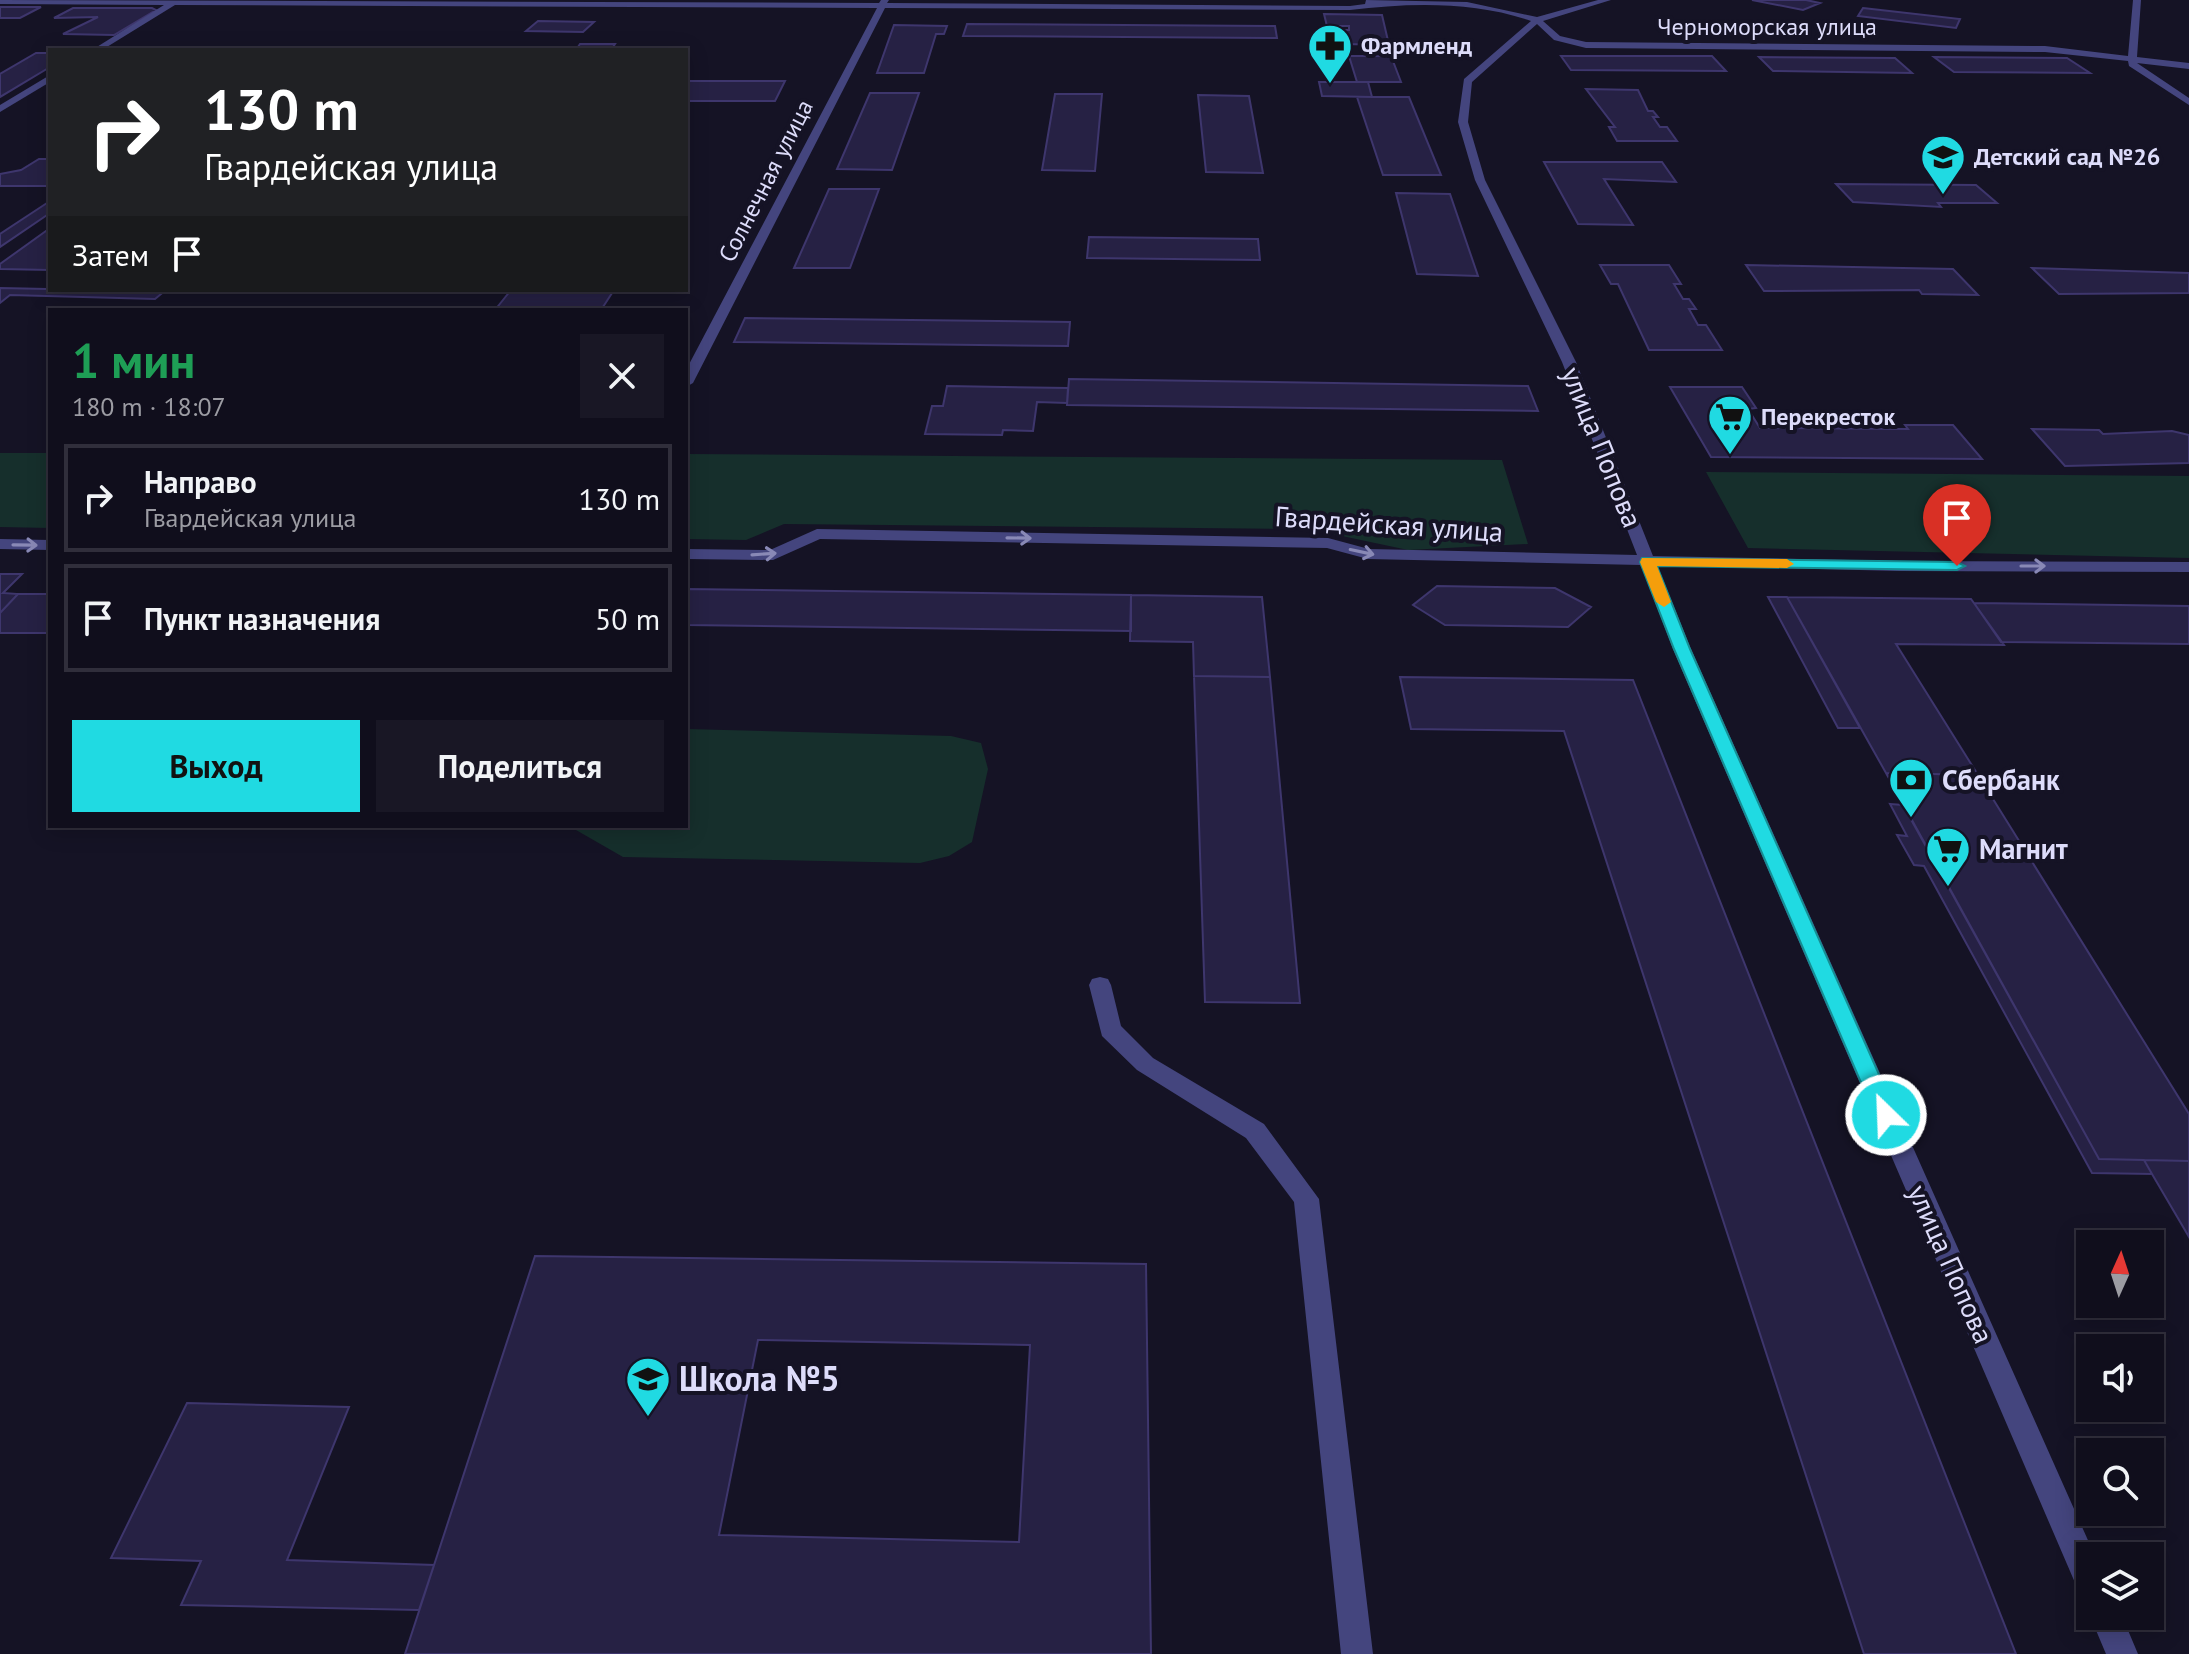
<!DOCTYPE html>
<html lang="ru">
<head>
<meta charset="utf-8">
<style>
	:root { --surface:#100e1c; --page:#191725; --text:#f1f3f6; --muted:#9c9ca3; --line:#302e3b; --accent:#20dae2 }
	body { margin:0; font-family:"PT Sans",sans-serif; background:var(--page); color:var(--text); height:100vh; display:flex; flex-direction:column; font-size:30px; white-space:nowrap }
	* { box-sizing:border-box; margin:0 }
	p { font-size:26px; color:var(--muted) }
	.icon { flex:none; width:44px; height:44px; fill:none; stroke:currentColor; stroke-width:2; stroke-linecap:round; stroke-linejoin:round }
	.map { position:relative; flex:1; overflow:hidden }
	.side { position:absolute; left:48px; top:308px; width:640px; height:520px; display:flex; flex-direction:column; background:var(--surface); border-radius:0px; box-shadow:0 4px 20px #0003,0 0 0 2px var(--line) }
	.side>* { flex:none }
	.top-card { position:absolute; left:48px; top:48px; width:640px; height:244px; border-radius:0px; box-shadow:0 4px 20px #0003,0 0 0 2px var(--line); background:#202124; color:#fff; overflow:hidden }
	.needle { width:52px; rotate:3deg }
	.buttons { position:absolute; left:2076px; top:1230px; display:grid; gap:16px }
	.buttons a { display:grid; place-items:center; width:88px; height:88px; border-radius:0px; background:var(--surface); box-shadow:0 4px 20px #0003,0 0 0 2px var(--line); font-size:40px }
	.pin { position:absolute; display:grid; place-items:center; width:68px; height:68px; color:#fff; margin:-82px -34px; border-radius:50% 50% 50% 0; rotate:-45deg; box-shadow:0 0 8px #0007 }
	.pin .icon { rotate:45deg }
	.me { position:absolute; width:88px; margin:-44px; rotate:336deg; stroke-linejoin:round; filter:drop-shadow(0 0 6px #0008) }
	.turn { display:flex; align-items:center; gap:28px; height:168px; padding:0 24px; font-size:36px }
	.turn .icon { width:104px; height:104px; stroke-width:2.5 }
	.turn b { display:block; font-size:56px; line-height:68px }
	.then { display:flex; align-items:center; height:76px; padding:0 24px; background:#0003; gap:16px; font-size:30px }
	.round { display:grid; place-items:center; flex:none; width:84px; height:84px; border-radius:0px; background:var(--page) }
	.summary { display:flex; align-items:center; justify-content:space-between; height:136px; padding:0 24px }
	h1 { font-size:48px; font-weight:800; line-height:60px; color:#1e9e55 }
	.action { display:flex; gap:16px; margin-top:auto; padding:16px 24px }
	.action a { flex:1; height:92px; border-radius:0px; background:var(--accent); color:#111; font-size:32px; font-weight:800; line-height:92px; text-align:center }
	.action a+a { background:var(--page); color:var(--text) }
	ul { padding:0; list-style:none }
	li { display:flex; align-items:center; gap:24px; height:108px; margin:0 16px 12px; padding:0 8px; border:4px solid var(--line); border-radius:0px }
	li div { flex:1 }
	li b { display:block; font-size:30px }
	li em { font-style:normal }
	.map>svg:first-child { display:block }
	.green { fill:#162f2c }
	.building { fill:#262144; stroke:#3e366d; stroke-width:2; fill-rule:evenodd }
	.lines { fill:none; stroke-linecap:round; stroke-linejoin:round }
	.minor { fill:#44457e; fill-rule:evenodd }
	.oneway { stroke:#8989b6 }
	.route { fill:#20dae2; stroke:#158e93; stroke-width:2 }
	.slow { fill:#f59e0b }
	.labels { text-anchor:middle; stroke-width:8; stroke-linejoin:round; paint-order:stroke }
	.far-street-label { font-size:24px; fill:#dddcfa; stroke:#151325 }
	.far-poi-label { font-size:24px; font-weight:bold; fill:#dddcfa; stroke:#151325; text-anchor:start }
	.street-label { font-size:28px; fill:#dddcfa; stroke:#151325 }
	.poi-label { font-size:28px; font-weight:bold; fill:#dddcfa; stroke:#151325; text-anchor:start }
	.near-poi-label { font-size:34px; font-weight:bold; fill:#dddcfa; stroke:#151325; text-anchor:start }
</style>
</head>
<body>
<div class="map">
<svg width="2189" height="1654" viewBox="0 0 2189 1654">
	<rect width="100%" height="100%" fill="#151325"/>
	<path class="green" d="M0,453h50v75l-50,-1z
		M686,454l816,6 26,84 -120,6 -99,-21 -525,-5 -38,16 -60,-1z
		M1706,472l483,4v82l-441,-10z
		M686,729l265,7 30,7 7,26 -16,73 -23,14 -29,7 -297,-6 -47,-27 2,-4h108z"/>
	<path class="building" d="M1752,0h54l14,3 -17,7z
		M0,7h41l-21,11h-20z
		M73,8h79l4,2 -42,25 -51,-1 35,-17 -44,1z
		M1863,8l97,11 -4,9 -98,-12z
		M1324,14l58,1 7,30 -45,-1 -4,-14h9v-4h-22z
		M538,21l56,1 -11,10 -57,-1z
		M967,24l308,2 2,12 -314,-2z
		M894,25l53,1 -3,8h-8l-12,39h-47z
		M580,44h35l-4,6h-35z
		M36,53h14v14l-50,30v-23z
		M1349,56h42l10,26h-44z
		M1561,56h151l14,15 -155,-1z
		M1759,57l136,1 17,15 -139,-2z
		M1934,57l133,1 23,15 -136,-1z
		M686,81h99l-10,20h-89z
		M1319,82h49l4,15 -50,-1z
		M1586,89l52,1 10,21h5l5,6h-5l7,10h7l10,14h-60l-8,-14h6z
		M870,93h49l-27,77 -55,-1z
		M1055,94h47l-7,77 -53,-1z
		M1198,95l51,1 14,77 -57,-1z
		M1357,97h52l32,78h-58z
		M39,159h11v27h-50v-12l21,-4z
		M1544,162h118l14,20 -72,-3 29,46 -55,-1z
		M1836,184l140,1 21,18h-59l3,4 -88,-5z
		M829,189h50l-29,79h-56z
		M1396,193l54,1 28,82 -61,-2z
		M50,201v12l-50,34v-13z
		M46,231h4v39l-50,-1v-5z
		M1089,237l169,2 2,21 -173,-2z
		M1600,265h69l12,19h-7l9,15h6l7,10h-7l9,16h8l16,25h-73l-31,-66h-7z
		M1746,265l207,4 25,26 -56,-1 -3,-4 -155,1z
		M2032,268l157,5v20l-130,1z
		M0,288l143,3 23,-1 -11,9 -145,-4 -10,8z
		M511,290h103l-13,20h-106z
		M745,318l325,4 -2,24 -334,-4z
		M1069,379l459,7 10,25 -471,-6z
		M947,386l121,2 -1,15 -30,-1 -4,29 -30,-1 -1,5 -77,-1 7,-28h11z
		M1670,387h72l14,21 -8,1 12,19 148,1 -3,-4h48l29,34 -271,-2z
		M2032,429l67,1 4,4 69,-3 17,4v28l-124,3z
		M0,574h22l-19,19 15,1 -18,19z
		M1437,586l118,2 36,19 -23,20 -123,-2 -32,-20z
		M686,589l445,6v36l-445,-6z
		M18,594h32v39h-50v-20z
		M1131,595l131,2 8,80 -76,-1 -1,-34 -63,-1z
		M1768,597h19l73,131h-22z
		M1787,597l184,2 33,46 -108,-1 82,131 -92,-2z
		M1974,603l215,3v38l-188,-2z
		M1194,676l76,1 30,326 -95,-1z
		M1400,677l233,3 383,974h-152l-300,-923 -153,-2z
		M1886,773l92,2 211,339v47l-90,-2z
		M1890,804l13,1 196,354 45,1 8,14 -60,-1 -168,-307 -10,-1 -17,-30 10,1z
		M2144,1160l45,1v76l-37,-63z
		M535,1256l611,8 5,390h-746zM758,1340l272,5 -11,197 -300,-7z
		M187,1403l162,4 -62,153 147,5 -15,45 -238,-5 20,-44 -90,-3z"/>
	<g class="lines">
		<path class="minor" d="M0,0l879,3 2,-3h8l-2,3 463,3 15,-2 1,-4 101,2 70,15 61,-17h13l-68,21 17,15 26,6 459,4 83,10 5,-56h8l-4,57 52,6v6l-52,-6 52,35v7l-60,-39 -1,-5 -83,-9 -459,-4 -32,-8 -17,-16 -65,58 -4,40 17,58 91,182 77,194 246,5 290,1v10l-290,-1 -242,-6 34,84 404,907h-5v40l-11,-4 -406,-943 -32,-84 -273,-6 -41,-11 -507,-9 -47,21 -87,-1v-10l84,1 47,-21 511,9 41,11 268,6 -75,-193 -87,-182 -17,-58 6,-43 67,-58c-58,-20 -121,-18 -181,-11l-465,-2 -192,375 -7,4v-17l191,-362 -702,-3 -73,45h-10l72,-45 -164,-1z
			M50,75v7l-50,30v-7z
			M0,539l50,1v10l-50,-1z
			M1100,977l8,2 3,6 10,41 32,32 111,66 55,75 54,455h-32l-47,-452 -48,-64 -109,-68 -35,-34 -13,-51 3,-6z
			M2090,1616h32l16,38h-32z"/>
	</g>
	<defs><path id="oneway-shaft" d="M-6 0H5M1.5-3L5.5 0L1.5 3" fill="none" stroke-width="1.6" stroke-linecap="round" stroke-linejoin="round" transform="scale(2)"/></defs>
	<g class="oneway">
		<use href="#oneway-shaft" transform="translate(1019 538) rotate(1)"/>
		<use href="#oneway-shaft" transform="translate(25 545) rotate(1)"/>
		<use href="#oneway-shaft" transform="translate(1362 552) rotate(12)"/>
		<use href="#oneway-shaft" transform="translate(764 554) rotate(-4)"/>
		<use href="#oneway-shaft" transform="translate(2033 566)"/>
	</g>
	<path class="route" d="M1642,558l315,4 8,4 -8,4 -300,-4 33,83 207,466 -3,6h-16l-3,-6 -201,-466 -34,-87z"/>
	<path class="slow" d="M1642,558l145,1 7,5 -7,4 -130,-2 14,36 -7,5 -8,-5 -16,-40z"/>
	<defs>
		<g id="pharmacy-pin" transform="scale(2.3)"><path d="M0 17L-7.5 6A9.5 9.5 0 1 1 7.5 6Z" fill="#20dae2" stroke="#151325"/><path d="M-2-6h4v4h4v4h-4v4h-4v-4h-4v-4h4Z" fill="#111"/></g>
		<g id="school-pin" transform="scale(2.3)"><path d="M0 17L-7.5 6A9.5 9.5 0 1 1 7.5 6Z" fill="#20dae2" stroke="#151325"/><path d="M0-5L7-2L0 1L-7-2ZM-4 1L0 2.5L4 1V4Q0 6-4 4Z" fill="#111"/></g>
		<g id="supermarket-pin" transform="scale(2.3)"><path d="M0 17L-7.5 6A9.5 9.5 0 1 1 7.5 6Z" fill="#20dae2" stroke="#151325"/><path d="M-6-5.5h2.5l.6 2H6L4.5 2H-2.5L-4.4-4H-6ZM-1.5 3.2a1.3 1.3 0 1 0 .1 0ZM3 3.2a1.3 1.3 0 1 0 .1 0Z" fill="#111"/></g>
		<g id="bank-pin" transform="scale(2.3)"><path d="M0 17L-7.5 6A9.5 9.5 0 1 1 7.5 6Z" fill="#20dae2" stroke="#151325"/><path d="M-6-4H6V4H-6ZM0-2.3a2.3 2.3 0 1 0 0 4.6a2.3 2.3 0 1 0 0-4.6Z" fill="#111"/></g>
	</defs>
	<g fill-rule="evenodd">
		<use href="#pharmacy-pin" x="1330" y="46"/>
		<use href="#school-pin" x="1943" y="157"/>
		<use href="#supermarket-pin" x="1730" y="417"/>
		<use href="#bank-pin" x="1911" y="780"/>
		<use href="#supermarket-pin" x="1948" y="849"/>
		<use href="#school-pin" x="648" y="1379"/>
	</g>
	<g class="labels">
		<g class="far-street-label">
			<text x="1767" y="35">Черноморская улица</text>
			<text transform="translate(766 181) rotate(-63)" y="8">Солнечная улица</text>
		</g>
		<g class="far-poi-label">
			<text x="1361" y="54">Фармленд</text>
			<text x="1974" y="165">Детский сад №26</text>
			<text x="1761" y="425">Перекресток</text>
		</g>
		<g class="street-label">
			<text transform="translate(1602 447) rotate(68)" y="10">улица Попова</text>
			<text transform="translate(1389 524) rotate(4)" y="10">Гвардейская улица</text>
			<text transform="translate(1951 1264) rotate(66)" y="10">улица Попова</text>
		</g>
		<g class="poi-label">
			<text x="1942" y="790">Сбербанк</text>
			<text x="1979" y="859">Магнит</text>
		</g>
		<g class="near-poi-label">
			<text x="679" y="1391">Школа №5</text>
		</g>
	</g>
</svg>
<div class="buttons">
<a><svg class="needle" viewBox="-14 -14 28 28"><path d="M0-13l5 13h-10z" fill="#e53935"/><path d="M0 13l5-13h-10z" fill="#9c9ca3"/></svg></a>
<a><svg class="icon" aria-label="sound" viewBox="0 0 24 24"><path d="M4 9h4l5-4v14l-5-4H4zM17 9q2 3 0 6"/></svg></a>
<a><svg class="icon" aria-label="search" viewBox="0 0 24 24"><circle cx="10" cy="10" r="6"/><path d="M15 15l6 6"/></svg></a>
<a><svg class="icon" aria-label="layers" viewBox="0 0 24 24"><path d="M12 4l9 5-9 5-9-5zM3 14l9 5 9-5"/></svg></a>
</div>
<div class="pin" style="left:1957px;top:566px;background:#d93025"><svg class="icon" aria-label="arrive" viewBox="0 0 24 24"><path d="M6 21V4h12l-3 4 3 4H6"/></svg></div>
<svg class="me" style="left:1886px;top:1115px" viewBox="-20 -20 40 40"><circle r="17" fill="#20dae2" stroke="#fff" stroke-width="3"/><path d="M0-11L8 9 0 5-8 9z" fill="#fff"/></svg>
<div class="top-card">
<div class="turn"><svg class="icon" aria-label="right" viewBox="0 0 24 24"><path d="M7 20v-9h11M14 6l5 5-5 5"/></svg><div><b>130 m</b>Гвардейская улица</div></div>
<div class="then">Затем<svg class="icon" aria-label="arrive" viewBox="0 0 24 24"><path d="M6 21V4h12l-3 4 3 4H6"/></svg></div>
</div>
<section class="side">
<div class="summary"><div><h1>1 мин</h1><p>180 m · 18:07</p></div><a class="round"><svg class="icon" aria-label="close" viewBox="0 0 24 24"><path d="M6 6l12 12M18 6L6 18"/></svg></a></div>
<ul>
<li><svg class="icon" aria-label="right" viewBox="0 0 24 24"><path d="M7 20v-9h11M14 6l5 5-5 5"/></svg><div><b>Направо</b><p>Гвардейская улица</p></div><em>130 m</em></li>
<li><svg class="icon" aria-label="arrive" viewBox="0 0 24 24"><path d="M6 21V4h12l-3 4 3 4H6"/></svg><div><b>Пункт назначения</b></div><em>50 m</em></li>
</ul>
<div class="action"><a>Выход</a><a>Поделиться</a></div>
</section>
</div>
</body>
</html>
